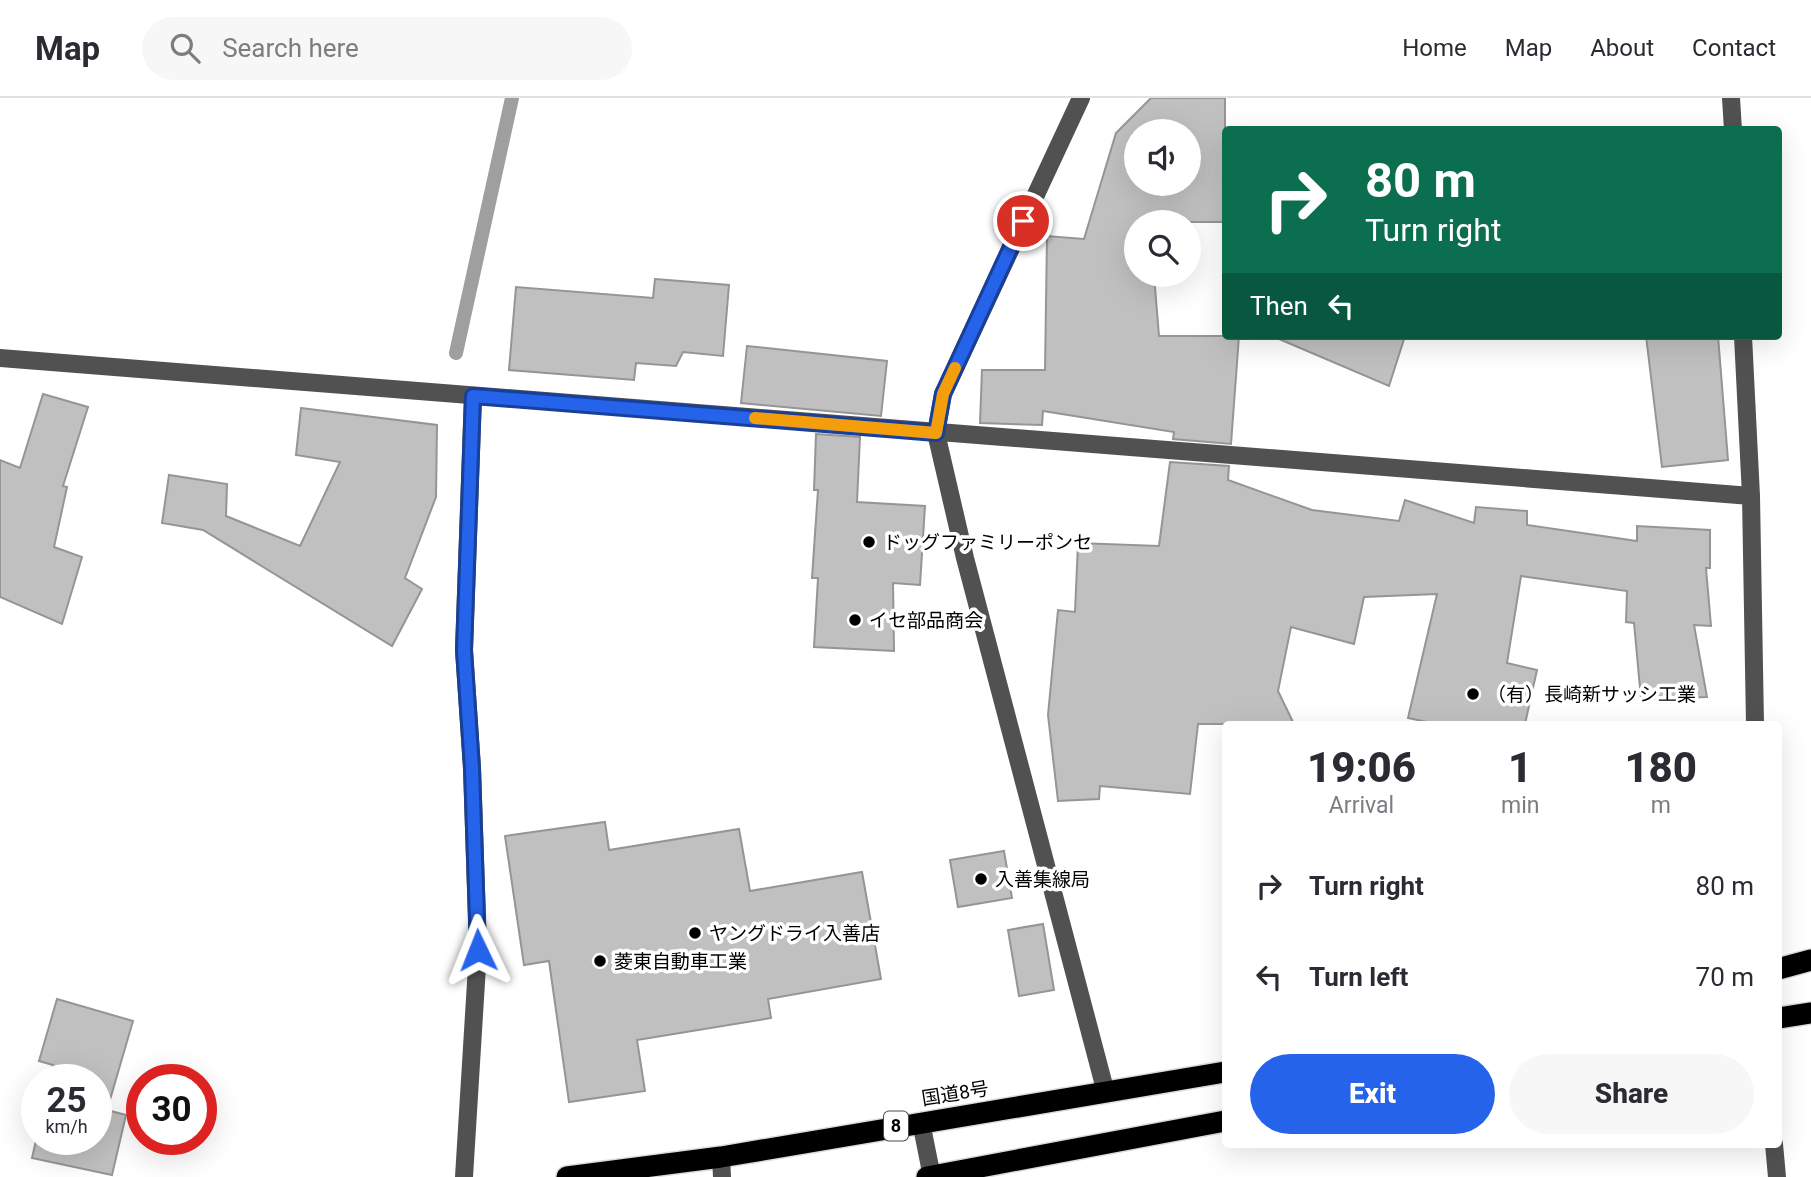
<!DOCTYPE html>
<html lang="en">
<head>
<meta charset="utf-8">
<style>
	:root { --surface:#fff; --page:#f7f7f7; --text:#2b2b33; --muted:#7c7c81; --line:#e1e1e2; --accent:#2563eb }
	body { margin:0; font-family:Roboto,"Noto Sans JP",sans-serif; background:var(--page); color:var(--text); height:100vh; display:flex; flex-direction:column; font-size:26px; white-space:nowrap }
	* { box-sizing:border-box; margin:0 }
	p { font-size:23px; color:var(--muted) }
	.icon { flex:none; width:38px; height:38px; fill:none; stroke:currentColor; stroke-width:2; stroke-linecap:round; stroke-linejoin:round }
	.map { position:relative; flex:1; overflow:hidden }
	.side { position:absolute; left:1222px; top:623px; width:560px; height:427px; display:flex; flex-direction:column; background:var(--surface); border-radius:7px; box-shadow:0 7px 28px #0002 }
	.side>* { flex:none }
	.top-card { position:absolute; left:1222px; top:28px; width:560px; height:214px; border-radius:7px; box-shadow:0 7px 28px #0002; background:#0b6e4f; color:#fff; overflow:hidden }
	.tools { position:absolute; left:1124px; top:21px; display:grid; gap:14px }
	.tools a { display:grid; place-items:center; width:77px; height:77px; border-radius:50%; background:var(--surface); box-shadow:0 7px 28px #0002; font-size:35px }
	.speed { position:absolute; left:21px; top:966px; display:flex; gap:14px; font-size:35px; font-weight:700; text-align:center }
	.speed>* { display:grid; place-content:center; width:91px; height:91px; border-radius:50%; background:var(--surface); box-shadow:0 7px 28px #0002; line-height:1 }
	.speed small { font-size:18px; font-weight:400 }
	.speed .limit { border:10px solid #d22; background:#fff; color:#111 }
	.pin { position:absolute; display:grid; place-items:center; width:60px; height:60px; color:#fff; margin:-30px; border:4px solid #fff; border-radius:50%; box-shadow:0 2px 7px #0007 }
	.me { position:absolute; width:77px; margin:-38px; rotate:358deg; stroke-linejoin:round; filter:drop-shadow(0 0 5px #0008) }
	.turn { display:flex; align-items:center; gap:24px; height:147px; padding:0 28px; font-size:32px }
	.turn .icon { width:91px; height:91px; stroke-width:2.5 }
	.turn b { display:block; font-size:49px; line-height:60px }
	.then { display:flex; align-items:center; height:66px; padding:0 28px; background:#0003; gap:14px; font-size:26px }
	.eta { display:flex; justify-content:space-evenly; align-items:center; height:119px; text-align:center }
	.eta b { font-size:42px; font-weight:800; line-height:49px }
	.cta { display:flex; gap:14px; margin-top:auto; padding:14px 28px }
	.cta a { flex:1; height:80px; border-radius:42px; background:var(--accent); color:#fff; font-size:28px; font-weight:800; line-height:80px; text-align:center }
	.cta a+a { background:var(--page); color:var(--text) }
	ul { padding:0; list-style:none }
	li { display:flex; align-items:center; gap:21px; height:91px; padding:0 28px }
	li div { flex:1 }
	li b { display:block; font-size:26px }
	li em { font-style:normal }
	header { display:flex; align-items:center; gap:42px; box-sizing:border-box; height:98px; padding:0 35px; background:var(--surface); border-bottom:2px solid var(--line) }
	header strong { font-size:33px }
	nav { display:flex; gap:38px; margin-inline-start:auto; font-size:24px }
	.search { width:490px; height:63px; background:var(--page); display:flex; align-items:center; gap:18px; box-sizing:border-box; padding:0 24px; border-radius:38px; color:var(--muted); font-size:26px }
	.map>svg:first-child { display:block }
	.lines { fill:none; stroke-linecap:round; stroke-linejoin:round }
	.stream { stroke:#9f9f9f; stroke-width:14 }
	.building { fill:#c0c0c0; stroke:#959595; stroke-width:2; fill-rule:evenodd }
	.highway-casing { stroke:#dbdbdb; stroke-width:24 }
	.minor { stroke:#515151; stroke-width:18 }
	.highway { stroke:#000; stroke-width:21 }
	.route-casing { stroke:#184099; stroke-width:18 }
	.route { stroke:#2563eb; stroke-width:12 }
	.slow { stroke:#f59e0b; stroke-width:12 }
	.poi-dot { fill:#000; stroke:#fff; stroke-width:2.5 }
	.labels { text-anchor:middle; stroke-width:7; stroke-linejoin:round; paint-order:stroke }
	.shield { fill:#fff; stroke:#4c4c4c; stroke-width:2 }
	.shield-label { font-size:18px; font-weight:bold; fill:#000 }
	.poi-label { font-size:19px; fill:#000; stroke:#fff; text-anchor:start }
	.street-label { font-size:19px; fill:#000; stroke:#fff }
</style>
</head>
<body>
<header>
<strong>Map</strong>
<div class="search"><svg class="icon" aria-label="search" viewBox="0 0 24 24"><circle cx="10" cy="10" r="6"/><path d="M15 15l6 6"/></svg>Search here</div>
<nav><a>Home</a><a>Map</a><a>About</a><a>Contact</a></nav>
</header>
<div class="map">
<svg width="1811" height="1079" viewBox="0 0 1811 1079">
	<rect width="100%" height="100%" fill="#fff"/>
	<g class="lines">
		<path class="stream" d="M456,255l56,-255"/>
	</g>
	<path class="building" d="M1151,0h74v124h-89v53h18l5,61h80l-8,108 -58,-5 1,-7 -131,-21 -1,14 -62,-2 2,-53h63l2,-134 37,3 32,-106zM1136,33h52v53h-52z
		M655,181l74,6 -6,71 -40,-4 -7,14 -40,-3 -2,17 -125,-10 7,-83 137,11z
		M1272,238h133l-16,50z
		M1646,238h72l10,124 -66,7z
		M747,248l140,15 -6,55 -140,-13z
		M43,296l45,13 -25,79 4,1 -13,60 28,10 -20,67 -62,-27v-137l20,8z
		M301,310l136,17 -1,72 -31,81 17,11 -30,57 -189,-116 -41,-7 7,-48 58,9 -1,32 74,30 40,-84 -44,-7z
		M816,336l44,3 -3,65 68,4 -5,79 -27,-2 1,68 -80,-4 4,-69h-6l6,-88h-4z
		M1170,364l59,4 -1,14 84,30 87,11 6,-21 69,23 2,-16 51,4v14l110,16v-15l73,4v38h-4l5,58 -17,-1 13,72 -66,2 -7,-76 -8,-1 1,-31 -106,-15 -14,87 30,7 -12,54h-89l-28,-6 29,-124 -73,3 -10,47 -63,-17 -13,64 16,33h-96l-8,70 -90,-8 -1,13 -41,2 -10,-86 10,-105 17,2 3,-69 81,3z
		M605,724l4,28 130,-21 11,62 112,-19 19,107 -113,20 3,19 -134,22 8,51 -76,11 -20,-141 -25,4 -19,-129z
		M1004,753l8,47 -54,9 -8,-47z
		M1043,826l11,66 -35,6 -11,-66z
		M57,901l76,22 -26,89 19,5 -14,60 -80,-17 5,-22v3h59v-59h-47l4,-15 -14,-4z"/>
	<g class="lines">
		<g class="highway-casing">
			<path id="highway" d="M1778,871l33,-9
				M1778,920l33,-5
				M567,1079l154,-20 504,-85
				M927,1079l298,-56"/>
		</g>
		<path class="minor" d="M1081,0l-138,296 -7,39 29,125 141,535
			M1731,0l2,32
			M1743,238l8,160 4,228
			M0,260l1751,138
			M921,1024l11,55
			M1774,1046l3,33
			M721,1059l1,20
			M464,1079l14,-227 -6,-182 -8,-118 9,-254"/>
		<use href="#highway" class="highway"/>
	</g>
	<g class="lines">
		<g class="route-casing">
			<path id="route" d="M478,852l-6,-182 -8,-118 9,-254 463,37 7,-39 80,-173"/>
		</g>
		<use href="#route" class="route"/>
		<path class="slow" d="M755,320l181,15 7,-39 12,-26"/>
	</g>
	<g class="poi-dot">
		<circle cx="869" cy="444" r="7"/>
		<circle cx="855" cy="522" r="7"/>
		<circle cx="1473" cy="596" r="7"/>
		<circle cx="981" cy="781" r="7"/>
		<circle cx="695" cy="835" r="7"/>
		<circle cx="600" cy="863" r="7"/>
	</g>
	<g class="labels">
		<rect class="shield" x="884" y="1013.5" width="24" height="29" rx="5"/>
		<g class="shield-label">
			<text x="896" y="1034">8</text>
		</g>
		<g class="poi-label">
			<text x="883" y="451">ドッグファミリーポンセ</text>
			<text x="869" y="529">イセ部品商会</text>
			<text x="1487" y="603">（有）長崎新サッシ工業</text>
			<text x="995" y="788">入善集線局</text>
			<text x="709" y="842">ヤングドライ入善店</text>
			<text x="614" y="870">菱東自動車工業</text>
		</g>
		<g class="street-label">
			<text transform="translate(955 995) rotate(-9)" y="7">国道8号</text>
		</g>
	</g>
</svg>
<div class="tools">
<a><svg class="icon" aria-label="sound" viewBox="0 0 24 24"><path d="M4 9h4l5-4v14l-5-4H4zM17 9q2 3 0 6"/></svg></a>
<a><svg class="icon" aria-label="search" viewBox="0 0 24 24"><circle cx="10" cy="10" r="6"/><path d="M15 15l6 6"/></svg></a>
</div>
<div class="speed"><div>25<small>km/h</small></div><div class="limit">30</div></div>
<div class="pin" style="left:1023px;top:123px;background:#d93025"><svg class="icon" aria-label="arrive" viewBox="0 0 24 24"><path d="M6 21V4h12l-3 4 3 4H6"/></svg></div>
<svg class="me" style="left:478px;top:852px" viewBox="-20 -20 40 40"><path d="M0-17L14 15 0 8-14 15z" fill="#2563eb" stroke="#fff" stroke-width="4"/></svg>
<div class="top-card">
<div class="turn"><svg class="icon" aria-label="right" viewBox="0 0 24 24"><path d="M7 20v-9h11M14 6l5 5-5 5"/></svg><div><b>80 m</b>Turn right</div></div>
<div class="then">Then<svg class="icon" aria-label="left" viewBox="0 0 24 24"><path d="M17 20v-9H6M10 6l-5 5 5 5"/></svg></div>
</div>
<section class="side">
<div class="eta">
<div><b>19:06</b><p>Arrival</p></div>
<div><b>1</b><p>min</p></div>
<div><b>180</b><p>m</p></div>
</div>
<ul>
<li><svg class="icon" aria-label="right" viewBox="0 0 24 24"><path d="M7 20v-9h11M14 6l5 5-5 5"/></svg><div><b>Turn right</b></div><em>80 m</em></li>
<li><svg class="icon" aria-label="left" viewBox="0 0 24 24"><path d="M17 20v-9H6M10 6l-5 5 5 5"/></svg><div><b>Turn left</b></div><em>70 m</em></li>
</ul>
<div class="cta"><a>Exit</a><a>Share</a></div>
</section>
</div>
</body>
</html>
